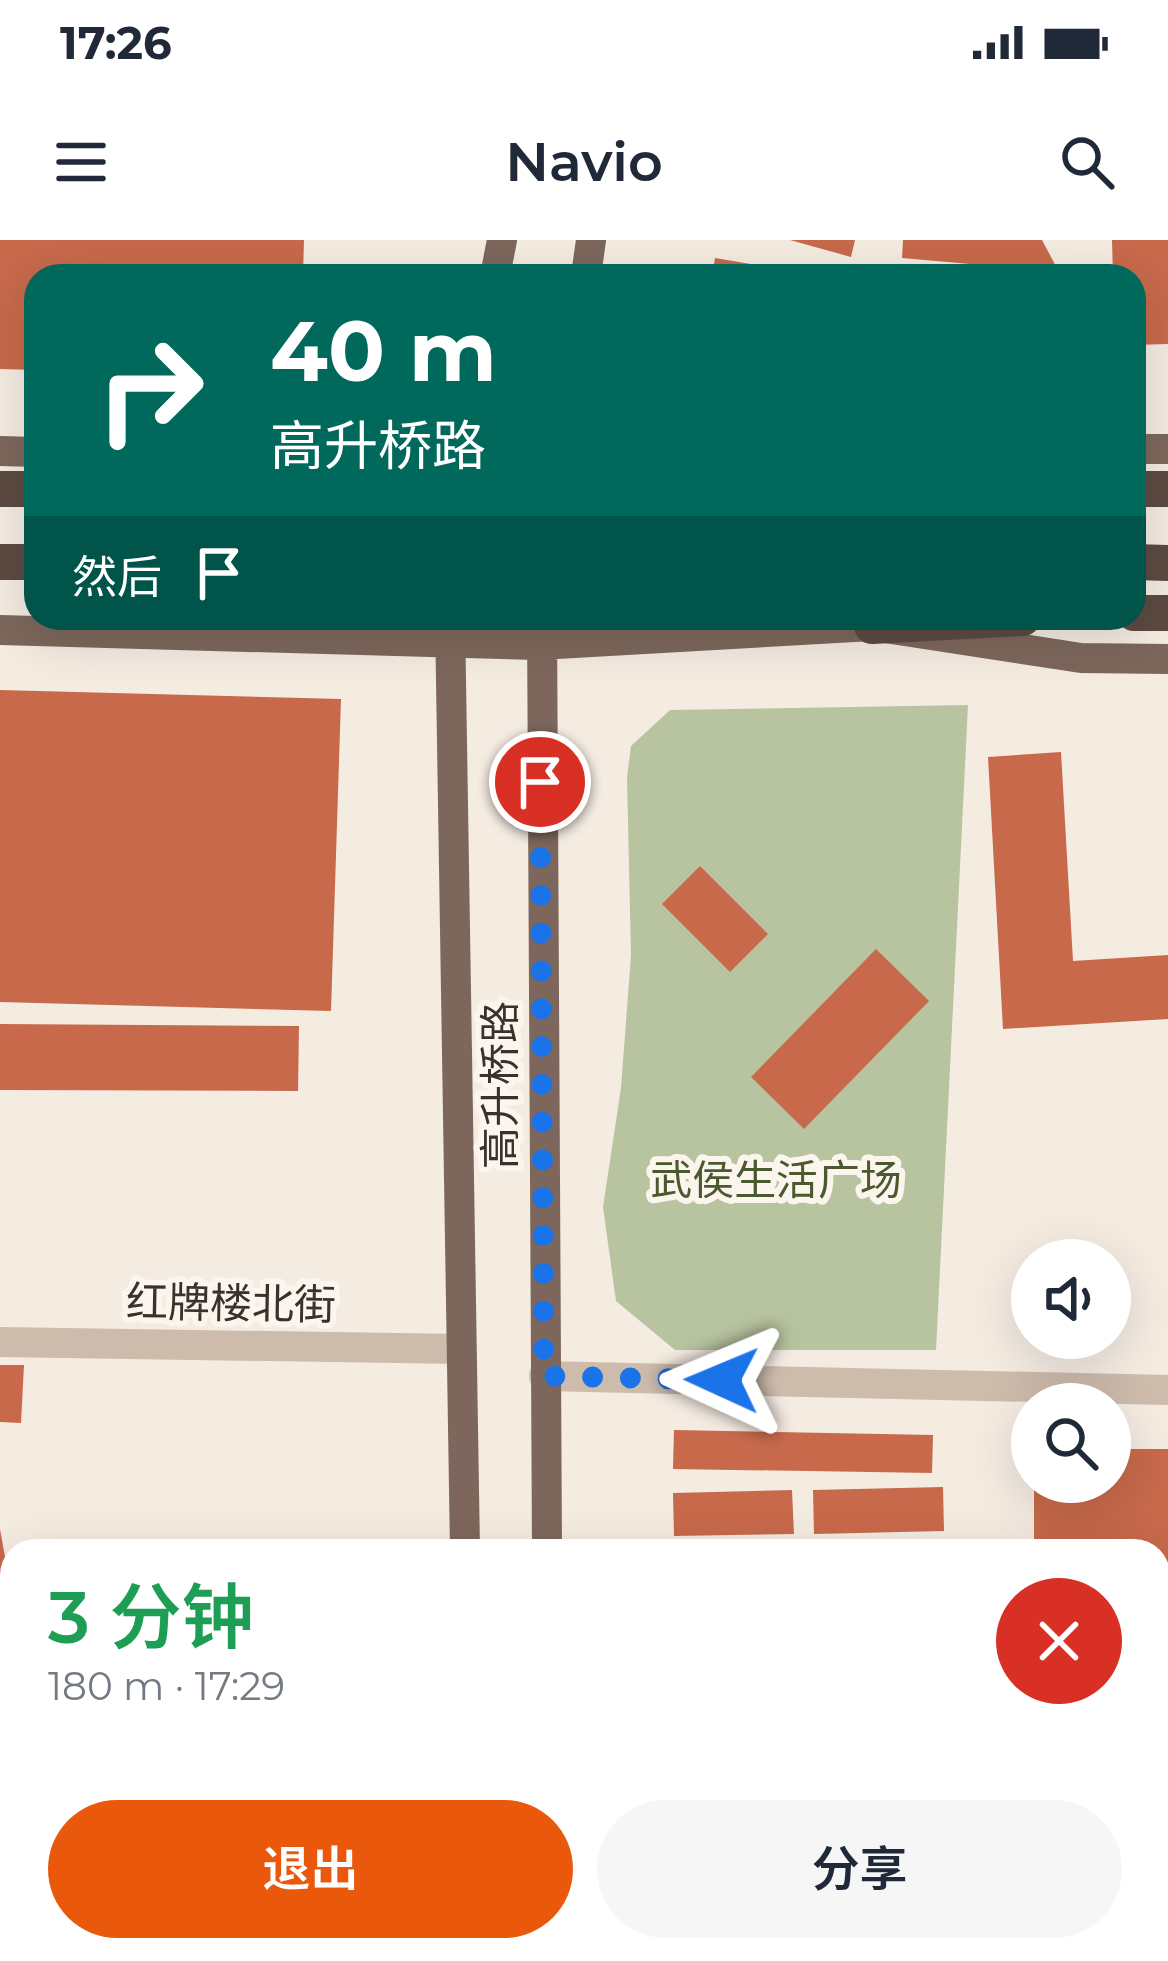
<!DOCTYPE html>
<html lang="zh">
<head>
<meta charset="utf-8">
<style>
	:root { --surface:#fff; --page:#f6f6f7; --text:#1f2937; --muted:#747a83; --accent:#ea580c }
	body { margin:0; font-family:Montserrat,"Noto Sans SC",sans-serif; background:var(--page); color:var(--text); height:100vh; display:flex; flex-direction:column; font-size:45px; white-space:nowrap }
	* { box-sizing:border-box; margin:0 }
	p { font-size:39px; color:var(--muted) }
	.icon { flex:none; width:66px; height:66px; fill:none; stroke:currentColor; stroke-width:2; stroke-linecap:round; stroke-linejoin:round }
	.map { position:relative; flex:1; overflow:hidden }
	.panel { position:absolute; left:0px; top:1299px; width:1170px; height:423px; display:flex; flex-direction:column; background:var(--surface); border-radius:36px 36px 0 0; box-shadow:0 12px 48px #0002 }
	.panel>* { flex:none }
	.guide { position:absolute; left:24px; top:24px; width:1122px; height:366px; border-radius:36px; box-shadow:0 12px 48px #0002; background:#00695c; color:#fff; overflow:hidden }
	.buttons { position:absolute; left:1011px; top:999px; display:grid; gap:24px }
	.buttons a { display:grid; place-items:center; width:120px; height:120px; border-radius:50%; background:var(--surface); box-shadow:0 12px 48px #0002; font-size:60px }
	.pin { position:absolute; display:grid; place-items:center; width:102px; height:102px; color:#fff; margin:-51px; border:6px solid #fff; border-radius:50%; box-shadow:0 3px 12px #0007 }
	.me { position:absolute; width:132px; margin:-66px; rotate:271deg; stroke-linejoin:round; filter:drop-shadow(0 0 9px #0008) }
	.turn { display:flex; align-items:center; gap:42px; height:252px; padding:0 48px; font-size:54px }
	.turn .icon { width:156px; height:156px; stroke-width:2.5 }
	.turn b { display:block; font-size:84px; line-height:102px }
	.then { display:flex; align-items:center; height:114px; padding:0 48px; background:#0003; gap:24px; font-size:45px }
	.round { display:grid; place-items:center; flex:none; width:126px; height:126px; border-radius:63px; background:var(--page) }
	.headline { display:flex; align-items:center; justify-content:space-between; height:204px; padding:0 48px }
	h1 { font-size:72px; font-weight:600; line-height:90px; color:#1e9e55 }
	.button { display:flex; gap:24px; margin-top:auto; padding:24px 48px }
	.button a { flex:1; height:138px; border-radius:72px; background:var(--accent); color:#fff; font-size:48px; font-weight:600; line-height:138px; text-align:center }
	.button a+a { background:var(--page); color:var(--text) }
	.status { display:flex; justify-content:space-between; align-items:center; height:84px; padding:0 60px; background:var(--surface); direction:ltr }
	.status svg { height:33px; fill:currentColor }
	header { display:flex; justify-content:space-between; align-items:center; height:156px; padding:0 48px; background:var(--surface); font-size:54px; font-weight:600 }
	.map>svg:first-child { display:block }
	.green { fill:#b8c4a0 }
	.building { fill:#c8694b }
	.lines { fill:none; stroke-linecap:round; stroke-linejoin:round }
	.minor { stroke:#cdbbac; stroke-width:30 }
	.major { stroke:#7d675c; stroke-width:30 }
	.highway { stroke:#5c4a42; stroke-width:36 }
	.route { stroke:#1a73e8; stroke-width:21; stroke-dasharray:0 37.8 }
	.labels { text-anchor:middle; stroke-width:12; stroke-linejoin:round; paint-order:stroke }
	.street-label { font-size:42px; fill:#3b302b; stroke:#fbf5ee }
	.park-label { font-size:42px; fill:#4a5a2e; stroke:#fbf5ee }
</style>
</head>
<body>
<div class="status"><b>17:26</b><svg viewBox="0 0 49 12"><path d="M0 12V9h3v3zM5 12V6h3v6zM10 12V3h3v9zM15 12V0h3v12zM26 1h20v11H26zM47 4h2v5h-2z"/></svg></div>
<header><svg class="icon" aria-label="menu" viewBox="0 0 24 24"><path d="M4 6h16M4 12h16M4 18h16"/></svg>Navio<svg class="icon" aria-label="search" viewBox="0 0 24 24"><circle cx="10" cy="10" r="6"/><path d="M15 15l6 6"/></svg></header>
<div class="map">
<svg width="1168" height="1721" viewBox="0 0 1168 1721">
	<rect width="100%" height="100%" fill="#f4ebe1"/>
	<path class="green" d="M968,465l-32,645h-261l-59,-49 -13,-94 18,-119 10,-133 -4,-178 4,-31 39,-36z"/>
	<path class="building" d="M0,0h304l-1,36h-267v94l-36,-1z
		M790,0h65l-4,17z
		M903,0h139l17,32 -157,-14z
		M1112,0h56v104l-34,1v-69h-21z
		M715,18l96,16 -1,2h-98z
		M0,450l341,9 -10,312 -331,-9z
		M1061,512l12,209 95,-6v64l-165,10 -15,-272z
		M700,626l68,68 -38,38 -68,-68z
		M876,709l53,52 -125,128 -53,-52z
		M0,784l299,2 -1,65 -298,-1z
		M0,1125h24l-3,58 -21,-1z
		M674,1190l259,5 -1,38 -259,-4z
		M1110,1209h58v438l-10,-9v-327h-124v-69h76z
		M943,1247l1,44 -130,3 -1,-44z
		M792,1250l2,44 -120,2 -1,-43z
		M0,1289l7,39 -7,7z
		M0,1471h12v61l-12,1z
		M267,1710h85l-1,11h-84z"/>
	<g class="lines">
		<path class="minor" d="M0,1102l460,7
			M544,1136l624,14"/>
		<path class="major" d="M495,36l7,-36
			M586,36l5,-36
			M1134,209h34
			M0,211l36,1
			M450,378l15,933
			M542,378l5,933
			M0,390l539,15 333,-19 209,32 87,1
			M475,1710v11
			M553,1710v11"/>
		<path class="highway" d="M0,249h36
			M1134,249h34
			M0,322h36
			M1134,322l34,1
			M1134,373h34
			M872,386l151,-8"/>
	</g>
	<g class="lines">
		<path class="route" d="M540,542l4,594 178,4"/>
	</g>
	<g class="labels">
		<g class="street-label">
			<text transform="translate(500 845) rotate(-90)" y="15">高升桥路</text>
			<text transform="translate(231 1063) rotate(1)" y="15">红牌楼北街</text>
		</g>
		<g class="park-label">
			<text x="776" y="955">武侯生活广场</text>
		</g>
	</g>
</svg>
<div class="buttons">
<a><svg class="icon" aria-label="sound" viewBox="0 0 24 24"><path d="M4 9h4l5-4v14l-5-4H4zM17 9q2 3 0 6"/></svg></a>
<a><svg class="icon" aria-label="search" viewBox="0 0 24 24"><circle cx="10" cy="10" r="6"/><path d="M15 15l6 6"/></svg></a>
</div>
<div class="pin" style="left:540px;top:542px;background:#d93025"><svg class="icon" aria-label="arrive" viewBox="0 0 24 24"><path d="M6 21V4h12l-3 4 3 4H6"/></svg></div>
<svg class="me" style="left:722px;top:1140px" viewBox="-20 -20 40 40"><path d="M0-17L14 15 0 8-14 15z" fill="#1a73e8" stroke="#fff" stroke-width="4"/></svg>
<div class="guide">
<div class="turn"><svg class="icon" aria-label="right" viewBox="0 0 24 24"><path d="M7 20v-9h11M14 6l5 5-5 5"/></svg><div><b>40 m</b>高升桥路</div></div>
<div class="then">然后<svg class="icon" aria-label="arrive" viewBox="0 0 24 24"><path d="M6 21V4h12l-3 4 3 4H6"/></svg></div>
</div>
<section class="panel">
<div class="headline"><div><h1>3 分钟</h1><p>180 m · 17:29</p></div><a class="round" style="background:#d93025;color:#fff"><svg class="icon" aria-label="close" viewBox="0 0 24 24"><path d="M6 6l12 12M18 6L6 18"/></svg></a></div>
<div class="button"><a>退出</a><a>分享</a></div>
</section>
</div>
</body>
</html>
